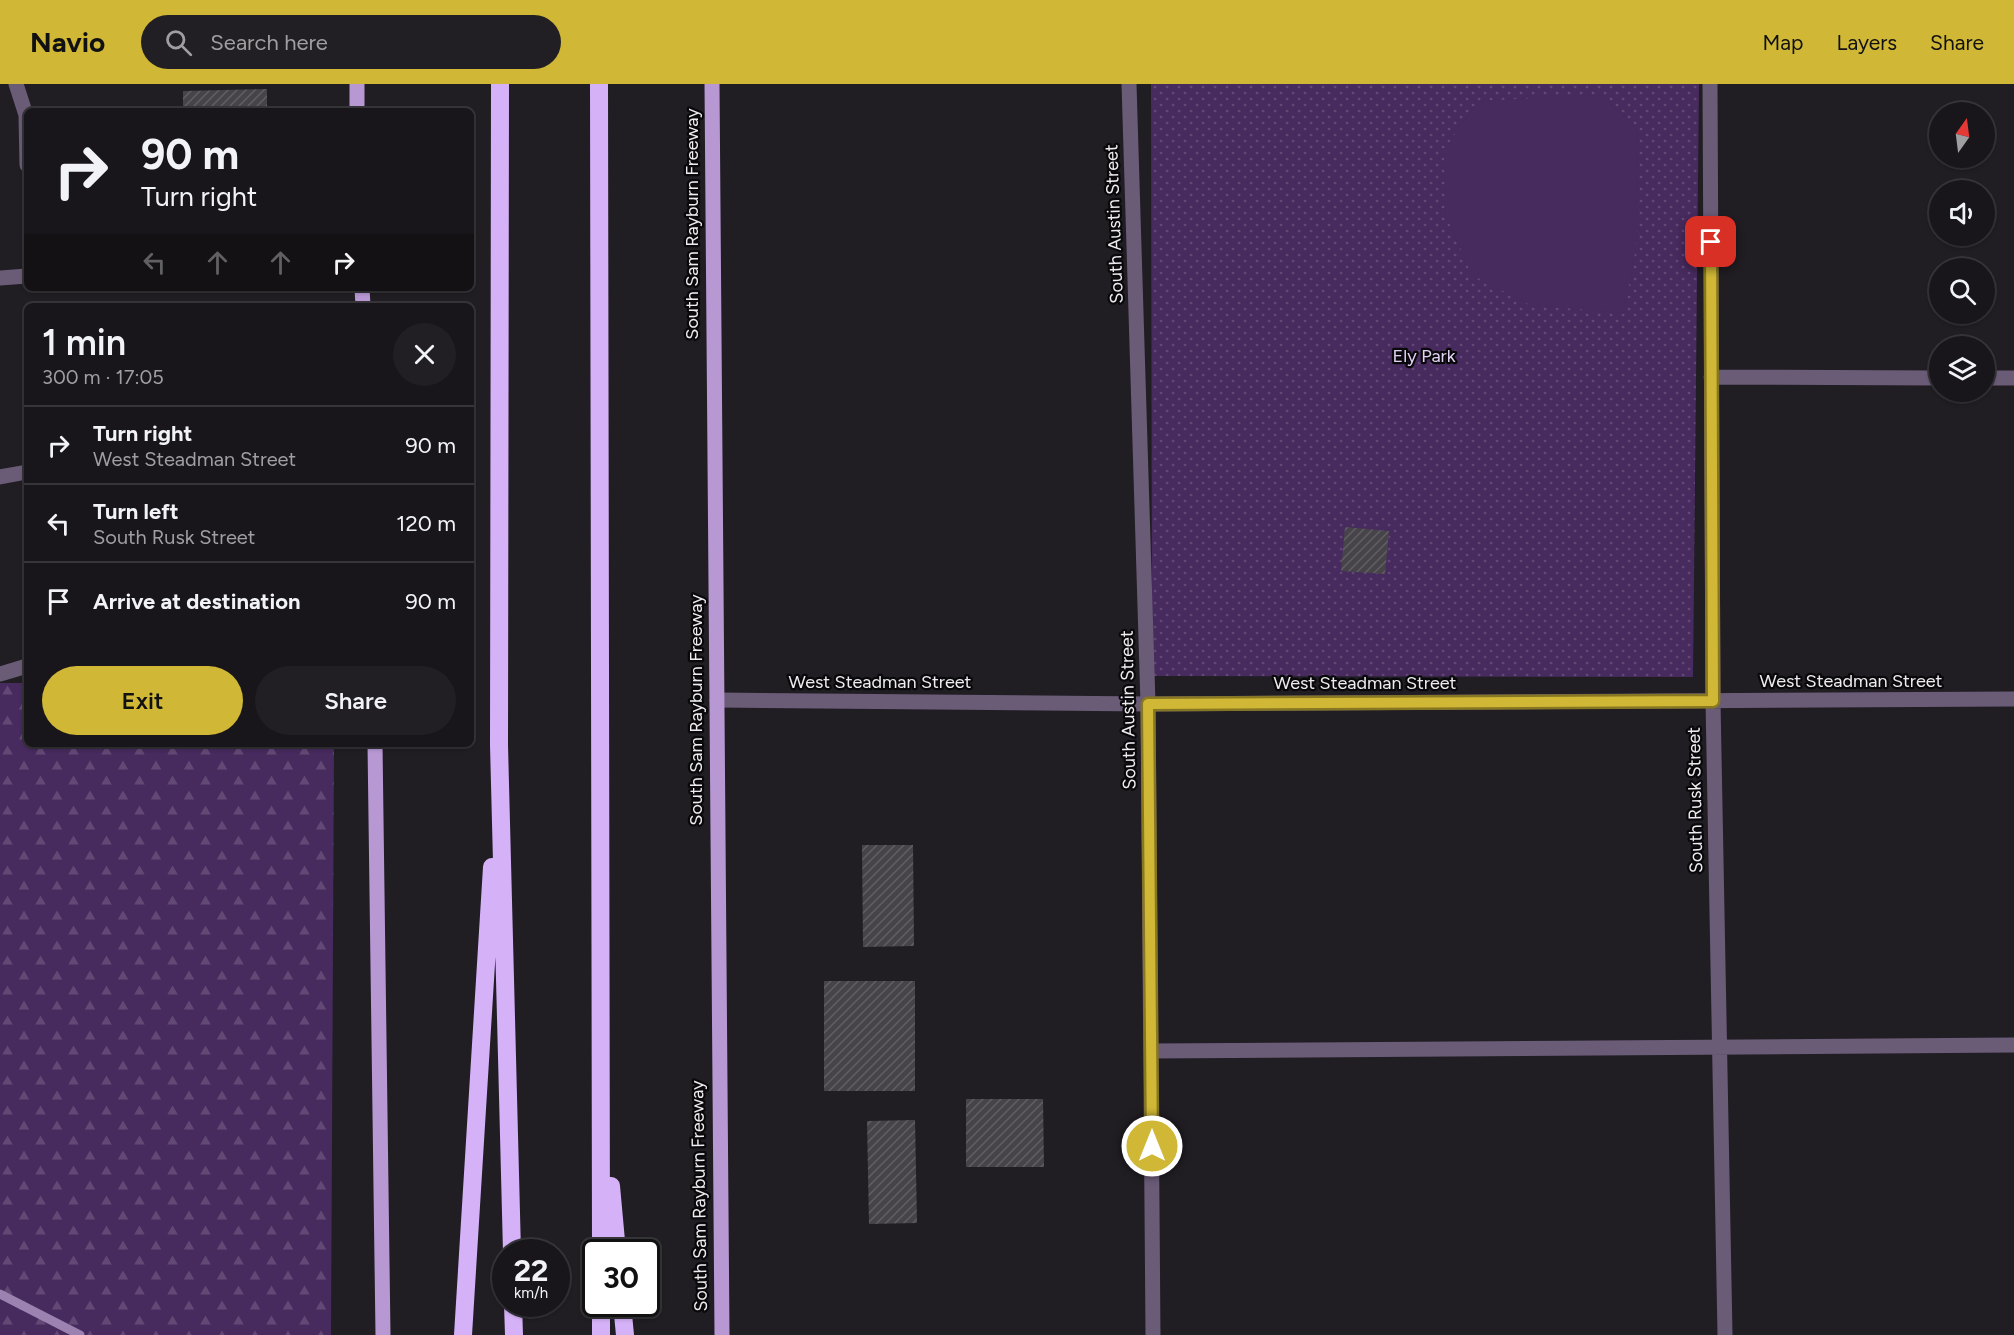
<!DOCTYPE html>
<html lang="en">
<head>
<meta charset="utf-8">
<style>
	:root { --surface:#18161a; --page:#211f23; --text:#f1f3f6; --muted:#9f9fa2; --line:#363539; --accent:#d0b736 }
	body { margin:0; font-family:Figtree,sans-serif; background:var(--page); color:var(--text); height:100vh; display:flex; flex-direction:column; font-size:22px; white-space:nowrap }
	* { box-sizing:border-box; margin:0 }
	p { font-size:20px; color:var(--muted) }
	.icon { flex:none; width:33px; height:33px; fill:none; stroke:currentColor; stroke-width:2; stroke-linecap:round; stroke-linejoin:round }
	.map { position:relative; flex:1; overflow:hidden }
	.panel { position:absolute; left:24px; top:219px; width:450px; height:444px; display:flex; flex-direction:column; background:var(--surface); border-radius:9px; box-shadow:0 2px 4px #0004,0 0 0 2px var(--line) }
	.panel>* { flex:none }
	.top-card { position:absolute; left:24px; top:24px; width:450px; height:183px; border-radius:9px; box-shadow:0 2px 4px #0004,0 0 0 2px var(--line); background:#18161a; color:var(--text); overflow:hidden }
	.needle { width:39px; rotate:14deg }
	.tools { position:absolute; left:1929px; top:18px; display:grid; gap:12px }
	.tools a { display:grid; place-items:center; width:66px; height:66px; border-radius:50%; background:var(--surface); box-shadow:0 2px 4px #0004,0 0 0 2px var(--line); font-size:30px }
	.speed { position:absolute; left:492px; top:1155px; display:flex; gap:12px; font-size:30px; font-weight:700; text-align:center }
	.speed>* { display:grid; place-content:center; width:78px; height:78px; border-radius:50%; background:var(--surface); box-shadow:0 2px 4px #0004,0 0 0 2px var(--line); line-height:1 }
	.speed small { font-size:15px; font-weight:400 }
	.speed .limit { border:3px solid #111; border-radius:9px; background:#fff; color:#111 }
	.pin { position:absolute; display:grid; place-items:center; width:51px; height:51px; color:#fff; margin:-26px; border-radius:12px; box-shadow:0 3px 9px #0006 }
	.me { position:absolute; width:66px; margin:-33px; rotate:0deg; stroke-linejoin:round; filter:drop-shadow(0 0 4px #0008) }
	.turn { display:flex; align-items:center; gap:21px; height:126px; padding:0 18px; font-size:27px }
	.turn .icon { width:78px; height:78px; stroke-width:2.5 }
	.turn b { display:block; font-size:42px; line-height:51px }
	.lanes { display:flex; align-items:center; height:57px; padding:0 18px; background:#0003; justify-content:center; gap:30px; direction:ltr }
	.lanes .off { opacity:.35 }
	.round { display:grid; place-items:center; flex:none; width:63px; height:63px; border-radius:32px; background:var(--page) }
	.headline { display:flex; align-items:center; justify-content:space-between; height:102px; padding:0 18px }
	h1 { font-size:36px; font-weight:600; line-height:45px }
	.primary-button { display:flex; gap:12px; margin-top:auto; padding:12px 18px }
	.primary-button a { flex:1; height:69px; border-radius:36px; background:var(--accent); color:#111; font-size:24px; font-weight:600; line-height:69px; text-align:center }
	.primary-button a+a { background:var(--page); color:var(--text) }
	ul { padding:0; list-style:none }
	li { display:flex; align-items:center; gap:18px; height:78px; padding:0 18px; border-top:2px solid var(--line) }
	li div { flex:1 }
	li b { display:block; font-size:22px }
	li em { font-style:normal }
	header { display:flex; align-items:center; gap:36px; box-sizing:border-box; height:84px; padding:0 30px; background:var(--accent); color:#111 }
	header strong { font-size:28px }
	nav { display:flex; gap:33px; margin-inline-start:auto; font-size:21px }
	.search { width:420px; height:54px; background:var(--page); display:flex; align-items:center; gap:15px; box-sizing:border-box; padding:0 21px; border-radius:33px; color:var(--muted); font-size:22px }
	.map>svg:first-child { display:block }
	.forest { fill:url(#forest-firs) }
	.park { fill:url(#park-dots) }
	.garden { fill:#472a5e }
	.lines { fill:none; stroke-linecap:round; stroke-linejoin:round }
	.stream { stroke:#9b82b0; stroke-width:9 }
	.building { fill:url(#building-hatch) }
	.minor { stroke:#6a5b77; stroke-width:15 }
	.major { stroke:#b798d2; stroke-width:15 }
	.highway { stroke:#d5b1f7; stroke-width:18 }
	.route-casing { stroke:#877723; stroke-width:15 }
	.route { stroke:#d0b736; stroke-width:10 }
	.labels { text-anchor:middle; stroke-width:4.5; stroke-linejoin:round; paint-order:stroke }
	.street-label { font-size:18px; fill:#eeecf0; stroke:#09080a }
	.park-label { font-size:18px; fill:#e4d1f6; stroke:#09080a }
</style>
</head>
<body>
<header>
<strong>Navio</strong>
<div class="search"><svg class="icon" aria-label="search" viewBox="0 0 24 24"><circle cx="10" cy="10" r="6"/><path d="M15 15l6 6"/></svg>Search here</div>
<nav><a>Map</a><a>Layers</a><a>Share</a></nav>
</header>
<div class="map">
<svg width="2014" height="1251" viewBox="0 0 2014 1251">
	<defs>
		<pattern id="forest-firs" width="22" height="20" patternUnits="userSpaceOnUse" patternTransform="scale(1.5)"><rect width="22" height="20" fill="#472a5e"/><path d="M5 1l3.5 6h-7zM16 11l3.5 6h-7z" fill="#624975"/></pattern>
		<pattern id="park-dots" width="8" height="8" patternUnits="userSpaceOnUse" patternTransform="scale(1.5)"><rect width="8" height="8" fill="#472a5e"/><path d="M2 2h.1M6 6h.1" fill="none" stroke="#624975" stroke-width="1.8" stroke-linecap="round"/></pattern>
		<pattern id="building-hatch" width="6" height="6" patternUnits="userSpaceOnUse" patternTransform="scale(1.5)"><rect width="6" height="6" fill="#464349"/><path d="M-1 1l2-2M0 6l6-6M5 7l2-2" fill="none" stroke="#615e64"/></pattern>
	</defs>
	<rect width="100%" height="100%" fill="#201d23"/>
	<path class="forest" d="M0,599h27v61h307l-3,591h-331z"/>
	<path class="park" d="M1151,0h548l-6,593 -541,-1z"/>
	<path class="garden" d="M1602,11l36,34 -2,118 -12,66 -94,-8 -58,-30 -26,-59 -2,-66 34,-49z"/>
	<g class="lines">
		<path class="stream" d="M0,1210l80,41"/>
	</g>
	<path class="building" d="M267,5v22h-95v-2h11v-18z
		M1345,443l44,4 -4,43 -44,-3z
		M862,761h51l1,101 -51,1z
		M824,897h91v110h-91z
		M966,1015h77l1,68h-78z
		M915,1036l2,103 -48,1 -2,-103z"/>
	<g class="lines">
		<path class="minor" d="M16,0l10,31 1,50
			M1129,0l19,620 5,631
			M1710,0l3,617 12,634
			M0,194l27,-2
			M1711,293l229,1
			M1984,294h30
			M0,393l27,-5
			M0,590l27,-8
			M717,616l431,4 866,-5
			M1151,967l863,-6"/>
		<path class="major" d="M357,0v27
			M712,0l10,1251
			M362,204l1,18
			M375,660l8,591"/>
		<path class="highway" d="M500,0l-1,661 13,507
			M599,0l2,1168
			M611,1102l6,66
			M513,1220l1,31
			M601,1220v31
			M622,1220l3,31
			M463,1251l29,-468"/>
	</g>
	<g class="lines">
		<g class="route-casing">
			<path id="route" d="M1152,1062l-4,-442 565,-3 -2,-459"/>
		</g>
		<use href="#route" class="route"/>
	</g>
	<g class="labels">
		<g class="street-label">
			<text transform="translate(692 140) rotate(-90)" y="6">South Sam Rayburn Freeway</text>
			<text transform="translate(1114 140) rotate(-92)" y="6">South Austin Street</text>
			<text x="1851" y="603">West Steadman Street</text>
			<text x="880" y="604">West Steadman Street</text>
			<text x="1365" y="605">West Steadman Street</text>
			<text transform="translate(696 626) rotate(-90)" y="6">South Sam Rayburn Freeway</text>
			<text transform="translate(1128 626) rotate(-91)" y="6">South Austin Street</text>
			<text transform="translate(1695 716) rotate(-91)" y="6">South Rusk Street</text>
			<text transform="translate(699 1112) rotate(-91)" y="6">South Sam Rayburn Freeway</text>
		</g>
		<g class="park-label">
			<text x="1424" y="278">Ely Park</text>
		</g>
	</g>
</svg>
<div class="tools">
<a><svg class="needle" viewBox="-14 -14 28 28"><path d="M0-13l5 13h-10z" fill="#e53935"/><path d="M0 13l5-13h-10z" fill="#9f9fa2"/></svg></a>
<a><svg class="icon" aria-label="sound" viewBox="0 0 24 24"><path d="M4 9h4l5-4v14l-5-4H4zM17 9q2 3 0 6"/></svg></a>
<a><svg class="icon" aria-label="search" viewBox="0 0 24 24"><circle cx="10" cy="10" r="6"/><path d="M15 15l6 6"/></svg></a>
<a><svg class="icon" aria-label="layers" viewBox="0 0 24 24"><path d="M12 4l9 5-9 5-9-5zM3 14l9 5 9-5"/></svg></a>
</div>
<div class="speed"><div>22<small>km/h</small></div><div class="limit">30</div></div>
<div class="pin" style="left:1711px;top:158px;background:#d93025"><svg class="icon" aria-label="arrive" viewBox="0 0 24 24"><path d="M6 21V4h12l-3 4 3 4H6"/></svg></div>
<svg class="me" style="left:1152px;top:1062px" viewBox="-20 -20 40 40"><circle r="17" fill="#d0b736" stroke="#fff" stroke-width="3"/><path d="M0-11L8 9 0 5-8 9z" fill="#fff"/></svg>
<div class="top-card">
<div class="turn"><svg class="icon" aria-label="right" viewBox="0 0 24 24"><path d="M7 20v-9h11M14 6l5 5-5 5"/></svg><div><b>90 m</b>Turn right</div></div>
<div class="lanes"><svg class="icon off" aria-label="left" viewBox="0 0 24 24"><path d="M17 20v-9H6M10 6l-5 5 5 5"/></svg><svg class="icon off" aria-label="ahead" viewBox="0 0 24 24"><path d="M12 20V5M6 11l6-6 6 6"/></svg><svg class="icon off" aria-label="ahead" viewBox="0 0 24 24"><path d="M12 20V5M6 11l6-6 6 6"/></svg><svg class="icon" aria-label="right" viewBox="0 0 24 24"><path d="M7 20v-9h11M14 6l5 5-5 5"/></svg></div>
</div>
<section class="panel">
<div class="headline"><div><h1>1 min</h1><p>300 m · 17:05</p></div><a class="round"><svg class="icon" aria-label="close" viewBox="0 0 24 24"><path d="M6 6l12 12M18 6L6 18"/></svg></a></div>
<ul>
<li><svg class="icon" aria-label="right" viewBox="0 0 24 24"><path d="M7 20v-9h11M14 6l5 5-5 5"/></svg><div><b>Turn right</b><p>West Steadman Street</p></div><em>90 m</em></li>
<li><svg class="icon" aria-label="left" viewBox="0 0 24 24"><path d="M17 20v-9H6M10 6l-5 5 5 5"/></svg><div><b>Turn left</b><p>South Rusk Street</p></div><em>120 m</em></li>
<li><svg class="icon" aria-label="arrive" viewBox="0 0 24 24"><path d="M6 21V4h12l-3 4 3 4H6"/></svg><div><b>Arrive at destination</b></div><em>90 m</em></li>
</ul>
<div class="primary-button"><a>Exit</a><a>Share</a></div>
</section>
</div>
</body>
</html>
